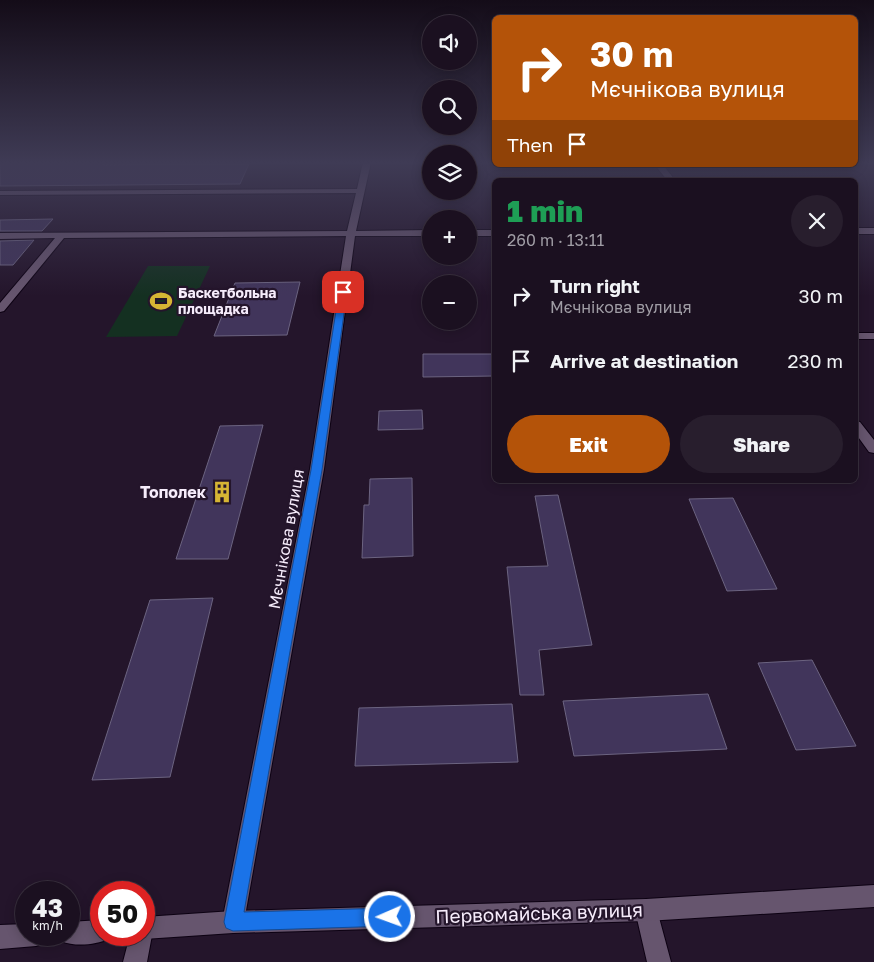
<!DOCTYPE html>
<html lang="en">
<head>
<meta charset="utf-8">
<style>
	:root { --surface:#1b1020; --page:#281e2d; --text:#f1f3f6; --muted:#a09da5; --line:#39303e; --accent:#b45309 }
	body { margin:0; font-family:"Golos Text",sans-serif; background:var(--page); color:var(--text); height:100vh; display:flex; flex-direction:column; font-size:19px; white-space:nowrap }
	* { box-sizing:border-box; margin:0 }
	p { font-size:16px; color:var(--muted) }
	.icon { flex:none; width:28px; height:28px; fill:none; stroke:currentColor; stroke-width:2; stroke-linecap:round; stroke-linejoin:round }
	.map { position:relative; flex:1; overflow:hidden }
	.side { position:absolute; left:492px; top:178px; width:366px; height:305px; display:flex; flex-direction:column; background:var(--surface); border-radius:8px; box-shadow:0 2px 12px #0003,0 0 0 1px var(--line) }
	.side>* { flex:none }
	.guide { position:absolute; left:492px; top:15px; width:366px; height:152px; border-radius:8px; box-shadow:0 2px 12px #0003,0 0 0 1px var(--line); background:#b45309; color:#fff; overflow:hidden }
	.tools { position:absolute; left:422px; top:15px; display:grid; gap:10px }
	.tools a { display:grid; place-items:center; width:55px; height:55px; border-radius:50%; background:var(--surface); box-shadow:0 2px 12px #0003,0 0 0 1px var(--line); font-size:25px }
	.speed { position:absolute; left:15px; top:881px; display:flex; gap:10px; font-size:25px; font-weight:700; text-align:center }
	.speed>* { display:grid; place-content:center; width:65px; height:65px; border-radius:50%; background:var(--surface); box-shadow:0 2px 12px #0003,0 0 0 1px var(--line); line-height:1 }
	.speed small { font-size:12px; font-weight:400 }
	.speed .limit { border:8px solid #d22; background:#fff; color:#111 }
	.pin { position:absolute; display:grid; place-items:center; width:42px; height:42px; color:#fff; margin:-21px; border-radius:10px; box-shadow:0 2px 8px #0006 }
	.me { position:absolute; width:55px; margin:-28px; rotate:268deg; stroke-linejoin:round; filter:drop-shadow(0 0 4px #0008) }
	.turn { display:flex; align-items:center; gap:18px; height:105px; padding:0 15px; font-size:22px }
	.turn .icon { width:65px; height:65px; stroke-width:2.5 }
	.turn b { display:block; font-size:35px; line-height:42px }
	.then { display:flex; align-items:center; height:48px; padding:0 15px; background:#0003; gap:10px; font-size:19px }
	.round { display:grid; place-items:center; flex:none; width:52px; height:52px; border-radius:26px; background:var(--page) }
	.overview { display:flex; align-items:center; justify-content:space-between; height:85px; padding:0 15px }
	h1 { font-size:30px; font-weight:800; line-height:38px; color:#1e9e55 }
	.button { display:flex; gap:10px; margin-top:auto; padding:10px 15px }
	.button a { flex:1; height:58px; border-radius:30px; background:var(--accent); color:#fff; font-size:20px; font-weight:800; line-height:58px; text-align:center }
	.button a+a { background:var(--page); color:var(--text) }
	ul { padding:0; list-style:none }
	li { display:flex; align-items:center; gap:15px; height:65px; padding:0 15px }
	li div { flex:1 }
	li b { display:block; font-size:19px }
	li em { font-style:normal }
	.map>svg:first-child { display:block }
	.green { fill:#143021 }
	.building { fill:#41355b; stroke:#6c6481 }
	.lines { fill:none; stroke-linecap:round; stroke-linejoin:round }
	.minor-casing { stroke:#0d0213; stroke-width:2 }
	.secondary-casing { stroke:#0d0213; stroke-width:2 }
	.minor { fill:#66556e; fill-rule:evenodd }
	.secondary { fill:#66556e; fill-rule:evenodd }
	.route { fill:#1a73e8; stroke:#114b97 }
	.labels { text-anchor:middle; stroke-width:4.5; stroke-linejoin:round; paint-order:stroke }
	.far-poi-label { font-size:14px; font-weight:bold; fill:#f6ecfb; stroke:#24152b; text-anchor:start }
	.poi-label { font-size:16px; font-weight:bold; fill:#f6ecfb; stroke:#24152b; text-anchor:end }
	.street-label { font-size:16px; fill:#f6ecfb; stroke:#24152b }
	.near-street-label { font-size:19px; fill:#f6ecfb; stroke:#24152b }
</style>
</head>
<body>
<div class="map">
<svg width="874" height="962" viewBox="0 0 874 962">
	<rect width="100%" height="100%" fill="#24152b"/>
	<path class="green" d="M148,266h62l-33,70 -71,1z"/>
	<path class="building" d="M0,162h104v3l145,-1 -9,20 -240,2z
		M53,219l-11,12h-42v-11z
		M34,240l-21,25h-13v-24z
		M300,282l-13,53 -73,1 21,-53z
		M423,354h72v22l-72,1z
		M422,410l1,19 -45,1 1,-19z
		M263,425l-35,134h-52l44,-133z
		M412,478l1,78 -51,2 2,-53h5l1,-26z
		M558,495l34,150 -53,5 5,45h-24l-13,-128 41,-1 -13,-70z
		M733,498l44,91 -50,2 -38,-92z
		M213,598l-43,179 -78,3 58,-180z
		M812,660l44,86 -60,4 -38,-87z
		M708,694l19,55 -153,7 -11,-55z
		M512,704l6,58 -163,4 4,-58z"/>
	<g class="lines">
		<g class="minor-casing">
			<path id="minor" d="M363,162h8l-15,69 75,-1v6h-76l-31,233 -80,453 -3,8 -8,3 -8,-3 -3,-8 88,-453 36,-233 -282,2 -60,73 -4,1v-9l55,-65 -55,1v-6l347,-2 9,-38 -356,2v-4l357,-2z
				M655,165h8l12,15h-8z
				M856,228h18v6h-18z
				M469,230h26v6h-26z
				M856,333h18v6h-18z
				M856,421l4,1 14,18v13l-5,-1 -13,-18z
				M646,899l8,3 3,8 14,52h-24l-12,-52 3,-8z
				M144,925l5,2 3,8 -5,27h-24l7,-27h14z"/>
		</g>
		<g class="secondary-casing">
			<path id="secondary" d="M874,885v22l-228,14 -413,12 -89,6 -9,-4h9v-18l89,-6 413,-12z
				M101,920v15h10l-2,4c-14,6 -34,8 -48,2l-3,-6h11v-13z
				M26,924v11h21l-3,8 -8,3 -36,3v-24z"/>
		</g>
		<use href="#minor" class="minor"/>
		<use href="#secondary" class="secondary"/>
	</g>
	<linearGradient id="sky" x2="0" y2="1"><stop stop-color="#140c18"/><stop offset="0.55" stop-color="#3f3b55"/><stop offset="1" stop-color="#3f3b55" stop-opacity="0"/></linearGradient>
	<rect width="874" height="296" fill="url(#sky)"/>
	<path class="route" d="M343,290l4,2 -25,178 -78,442 146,-4 7,2 3,7 -3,7 -7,2 -157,5 -7,-3 -2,-6 87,-452 28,-178z"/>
	<defs>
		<g id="stadium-bare" transform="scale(1.725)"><path d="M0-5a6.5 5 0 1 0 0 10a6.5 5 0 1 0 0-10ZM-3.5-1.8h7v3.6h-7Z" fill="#d6b534" stroke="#24152b" stroke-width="2.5" paint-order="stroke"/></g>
		<g id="building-bare" transform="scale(1.725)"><path d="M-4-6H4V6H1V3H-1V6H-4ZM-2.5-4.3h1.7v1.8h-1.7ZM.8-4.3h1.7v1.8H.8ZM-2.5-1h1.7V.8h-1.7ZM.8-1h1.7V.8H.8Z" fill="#d6b534" stroke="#24152b" stroke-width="2.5" paint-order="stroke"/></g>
	</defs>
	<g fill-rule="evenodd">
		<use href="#stadium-bare" x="161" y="301"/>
		<use href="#building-bare" x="222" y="492"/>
	</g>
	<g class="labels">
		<g class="far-poi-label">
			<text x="178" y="298">Баскетбольна<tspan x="178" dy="16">площадка</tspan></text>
		</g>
		<g class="poi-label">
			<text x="206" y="498">Тополек</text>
		</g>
		<g class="street-label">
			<text transform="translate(286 539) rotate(-80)" y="6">Мєчнікова вулиця</text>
		</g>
		<g class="near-street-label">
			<text transform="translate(539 913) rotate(-2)" y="7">Первомайська вулиця</text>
		</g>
	</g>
</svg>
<div class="tools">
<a><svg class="icon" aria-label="sound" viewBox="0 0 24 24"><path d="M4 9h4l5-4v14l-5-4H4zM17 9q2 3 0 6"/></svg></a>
<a><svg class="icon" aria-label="search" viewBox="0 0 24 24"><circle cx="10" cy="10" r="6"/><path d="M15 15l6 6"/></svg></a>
<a><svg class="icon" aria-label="layers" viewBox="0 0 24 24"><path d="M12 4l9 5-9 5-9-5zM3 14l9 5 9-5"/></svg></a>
<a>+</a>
<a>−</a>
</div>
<div class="speed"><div>43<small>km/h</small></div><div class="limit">50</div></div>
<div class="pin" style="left:343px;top:292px;background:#d93025"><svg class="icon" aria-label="arrive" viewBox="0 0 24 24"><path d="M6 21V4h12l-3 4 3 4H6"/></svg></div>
<svg class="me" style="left:390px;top:917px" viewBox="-20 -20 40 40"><circle r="17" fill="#1a73e8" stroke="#fff" stroke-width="3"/><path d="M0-11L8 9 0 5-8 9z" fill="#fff"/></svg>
<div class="guide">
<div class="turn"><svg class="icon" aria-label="right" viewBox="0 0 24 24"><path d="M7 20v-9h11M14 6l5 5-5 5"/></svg><div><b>30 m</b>Мєчнікова вулиця</div></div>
<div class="then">Then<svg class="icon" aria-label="arrive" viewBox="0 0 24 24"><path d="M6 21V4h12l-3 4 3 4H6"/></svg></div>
</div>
<section class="side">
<div class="overview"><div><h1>1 min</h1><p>260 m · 13:11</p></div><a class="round"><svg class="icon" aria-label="close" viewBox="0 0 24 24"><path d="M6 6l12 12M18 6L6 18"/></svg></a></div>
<ul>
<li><svg class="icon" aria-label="right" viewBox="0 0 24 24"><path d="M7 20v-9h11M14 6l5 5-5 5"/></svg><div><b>Turn right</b><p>Мєчнікова вулиця</p></div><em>30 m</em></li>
<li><svg class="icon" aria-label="arrive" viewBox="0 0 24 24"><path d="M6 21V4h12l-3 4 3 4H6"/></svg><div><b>Arrive at destination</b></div><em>230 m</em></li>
</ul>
<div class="button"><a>Exit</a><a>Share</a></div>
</section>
</div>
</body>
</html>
